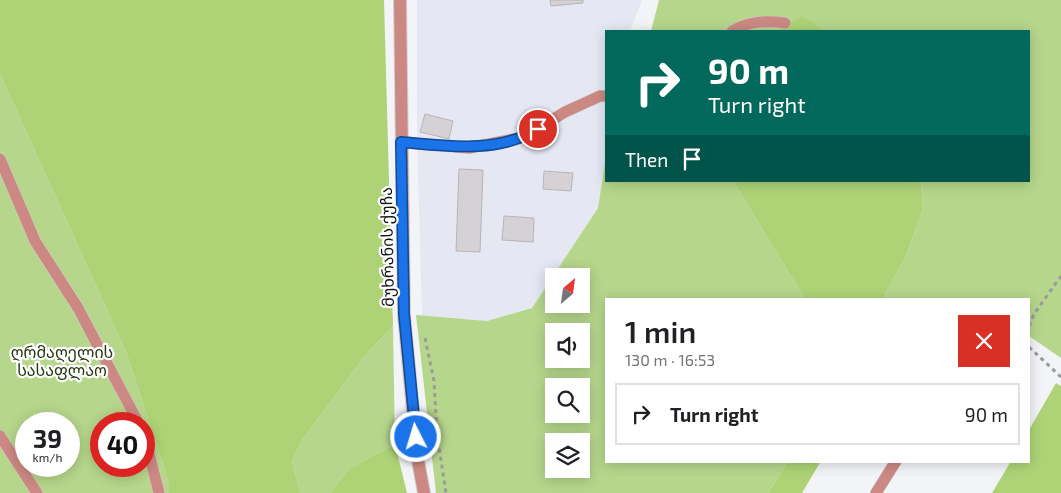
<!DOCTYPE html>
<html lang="en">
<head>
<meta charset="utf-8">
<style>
	:root { --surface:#fff; --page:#f2f2f2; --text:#202124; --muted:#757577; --line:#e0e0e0 }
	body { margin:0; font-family:"Exo 2","Noto Sans Georgian",sans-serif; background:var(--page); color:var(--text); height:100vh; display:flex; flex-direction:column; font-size:19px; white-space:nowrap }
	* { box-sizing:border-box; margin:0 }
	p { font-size:16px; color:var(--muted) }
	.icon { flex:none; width:28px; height:28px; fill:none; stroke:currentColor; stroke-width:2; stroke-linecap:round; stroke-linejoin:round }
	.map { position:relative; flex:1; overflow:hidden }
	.drawer { position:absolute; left:605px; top:298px; width:425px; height:165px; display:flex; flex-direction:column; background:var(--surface); border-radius:0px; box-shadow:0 2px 12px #0003 }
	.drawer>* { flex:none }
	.banner { position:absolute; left:605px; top:30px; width:425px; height:152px; border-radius:0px; box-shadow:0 2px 12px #0003; background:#00695c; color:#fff; overflow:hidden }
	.needle { width:32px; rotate:29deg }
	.fabs { position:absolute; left:545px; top:268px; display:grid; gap:10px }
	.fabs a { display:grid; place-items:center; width:45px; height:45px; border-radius:0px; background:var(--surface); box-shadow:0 2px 12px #0003; font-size:25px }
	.speed { position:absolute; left:15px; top:412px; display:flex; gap:10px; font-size:25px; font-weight:700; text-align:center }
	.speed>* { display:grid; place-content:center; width:65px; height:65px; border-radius:50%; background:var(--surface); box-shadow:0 2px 12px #0003; line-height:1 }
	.speed small { font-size:12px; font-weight:400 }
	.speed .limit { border:8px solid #d22; background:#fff; color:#111 }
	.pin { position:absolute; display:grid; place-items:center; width:42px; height:42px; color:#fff; margin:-21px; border:2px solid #fff; border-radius:50%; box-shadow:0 1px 5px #0007 }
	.me { position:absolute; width:55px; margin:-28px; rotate:355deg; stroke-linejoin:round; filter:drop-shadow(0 0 4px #0008) }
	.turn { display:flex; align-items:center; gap:18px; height:105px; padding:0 20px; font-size:22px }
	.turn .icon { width:65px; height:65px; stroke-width:2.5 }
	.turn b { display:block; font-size:35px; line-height:42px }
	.then { display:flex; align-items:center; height:48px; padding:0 20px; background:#0003; gap:10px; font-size:19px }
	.round { display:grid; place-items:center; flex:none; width:52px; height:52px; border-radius:0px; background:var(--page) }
	.summary { display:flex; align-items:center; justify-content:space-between; height:85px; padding:0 20px }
	h1 { font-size:30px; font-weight:600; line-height:38px }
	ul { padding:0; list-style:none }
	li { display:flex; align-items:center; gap:15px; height:62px; margin:0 10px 8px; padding:0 10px; border:2px solid var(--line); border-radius:0px }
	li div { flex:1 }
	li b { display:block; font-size:19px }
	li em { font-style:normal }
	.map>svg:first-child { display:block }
	.built { fill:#e5e8f3 }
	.green { fill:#b6d68b; fill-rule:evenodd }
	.forest { fill:#add376 }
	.building { fill:#d5d1d4; stroke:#b8b4b7 }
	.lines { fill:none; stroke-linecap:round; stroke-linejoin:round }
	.service-casing { stroke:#cfd0d3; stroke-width:12 }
	.tertiary-casing { stroke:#cfd0d3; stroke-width:14 }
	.path { stroke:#9a9b9e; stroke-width:3; stroke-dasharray:4 4; stroke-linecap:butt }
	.service { stroke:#cc8983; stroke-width:11 }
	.tertiary { stroke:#cc8983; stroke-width:12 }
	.route-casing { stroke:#114b97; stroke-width:12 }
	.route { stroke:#1a73e8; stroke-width:9 }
	.labels { text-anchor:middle; stroke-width:4.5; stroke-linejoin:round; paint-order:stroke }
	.street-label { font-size:16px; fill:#101112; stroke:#fff }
	.park-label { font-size:16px; fill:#27360f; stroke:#fff }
</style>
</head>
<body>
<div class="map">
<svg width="1061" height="493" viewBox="0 0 1061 493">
	<rect width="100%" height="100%" fill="#f3f4f8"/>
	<path class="built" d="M417,0h225l-12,31h-24v125l-8,52 -66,100 -45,13 -65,-5 -5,-183z"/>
	<path class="green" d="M659,0h402v358l-32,-22v-37h-143l-1,-5 21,-38 17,-47 -2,-28h108v-150h-202l-25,-14 -26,14h-125z
		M0,74l126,278 43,131v10h-169zM26,424h43v42h-43zM101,424h43v42h-43z
		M606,156v25h127l72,118h-199v162h182l-20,32h-332l-20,-178 71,6 45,-13 66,-100zM554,276h27v28h-27zM554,331h27v28h-27zM554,386h27v28h-27zM554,441h27v28h-27z
		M393,326l2,118 -45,24 -20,25h-30l-8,-32 11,-22 60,-81z"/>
	<path class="forest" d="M0,0h384l9,326 -30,32 -60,81 -11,22 8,32h-131v-10l-43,-131 -126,-278z
		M802,16l25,15h-51z
		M733,181h188l2,28 -17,47 -21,38 1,5h-81z
		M1056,383l5,3v107h-69l19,-32h18v-31z
		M395,444l12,49h-77l20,-25z
		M788,461h33l-19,32h-34z"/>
	<path class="building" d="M550,0h33v3l-32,3z
		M425,114l28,7 -4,18 -29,-7z
		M459,169l24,1 -3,82 -24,-1z
		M544,171l29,2 -2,18 -28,-2z
		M504,216l30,2 -1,24 -31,-2z"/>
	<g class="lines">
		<g class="service-casing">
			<path id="service" d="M732,31c17,-10 34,-11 53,-8
				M401,142l68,6 55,-11 41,-25 35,-16h6
				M0,159l35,82 43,67 61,116
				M144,433l15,60
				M0,436l37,57
				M876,493l20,-32"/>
		</g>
		<g class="tertiary-casing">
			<path id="tertiary" d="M400,0l4,315 13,140 7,38"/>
		</g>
		<path class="path" d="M1029,326l5,-12 27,-38
			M425,338l9,43 3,53 9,59
			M1029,347l32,30"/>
		<use href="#service" class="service"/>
		<use href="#tertiary" class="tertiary"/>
	</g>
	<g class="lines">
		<g class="route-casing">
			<path id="route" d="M416,437l-12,-123 -3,-172c45,4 96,12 137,-13"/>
		</g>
		<use href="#route" class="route"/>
	</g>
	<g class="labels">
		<g class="street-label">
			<text transform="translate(387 247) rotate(-91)" y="6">მუხრანის ქუჩა</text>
		</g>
		<g class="park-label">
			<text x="62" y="358">ღრმაღელის<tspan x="62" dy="18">სასაფლაო</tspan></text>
		</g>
	</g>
</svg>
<div class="fabs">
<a><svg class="needle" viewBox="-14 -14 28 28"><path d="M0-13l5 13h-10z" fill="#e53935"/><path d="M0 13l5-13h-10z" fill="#757577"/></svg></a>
<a><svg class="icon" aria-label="sound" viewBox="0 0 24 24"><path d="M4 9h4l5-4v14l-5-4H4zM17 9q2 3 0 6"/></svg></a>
<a><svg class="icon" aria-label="search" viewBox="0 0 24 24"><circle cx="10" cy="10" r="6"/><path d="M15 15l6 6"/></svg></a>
<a><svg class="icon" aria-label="layers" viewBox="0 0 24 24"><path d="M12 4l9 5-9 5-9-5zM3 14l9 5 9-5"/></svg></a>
</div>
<div class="speed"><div>39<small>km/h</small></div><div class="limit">40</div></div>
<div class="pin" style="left:538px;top:129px;background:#d93025"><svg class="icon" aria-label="arrive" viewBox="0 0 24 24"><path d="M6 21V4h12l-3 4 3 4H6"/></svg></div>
<svg class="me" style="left:416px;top:437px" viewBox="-20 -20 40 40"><circle r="17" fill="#1a73e8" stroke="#fff" stroke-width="3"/><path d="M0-11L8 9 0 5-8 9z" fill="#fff"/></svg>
<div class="banner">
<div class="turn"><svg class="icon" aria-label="right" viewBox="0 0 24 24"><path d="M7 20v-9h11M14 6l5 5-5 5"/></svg><div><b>90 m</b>Turn right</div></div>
<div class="then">Then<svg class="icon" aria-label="arrive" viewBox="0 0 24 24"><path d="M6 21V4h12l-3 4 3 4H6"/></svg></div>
</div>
<section class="drawer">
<div class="summary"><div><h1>1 min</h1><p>130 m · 16:53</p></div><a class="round" style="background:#d93025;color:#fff"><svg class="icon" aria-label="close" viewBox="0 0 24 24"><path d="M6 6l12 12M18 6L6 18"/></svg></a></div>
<ul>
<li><svg class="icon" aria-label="right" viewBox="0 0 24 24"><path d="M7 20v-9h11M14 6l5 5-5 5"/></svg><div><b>Turn right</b></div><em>90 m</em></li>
</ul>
</section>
</div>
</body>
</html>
